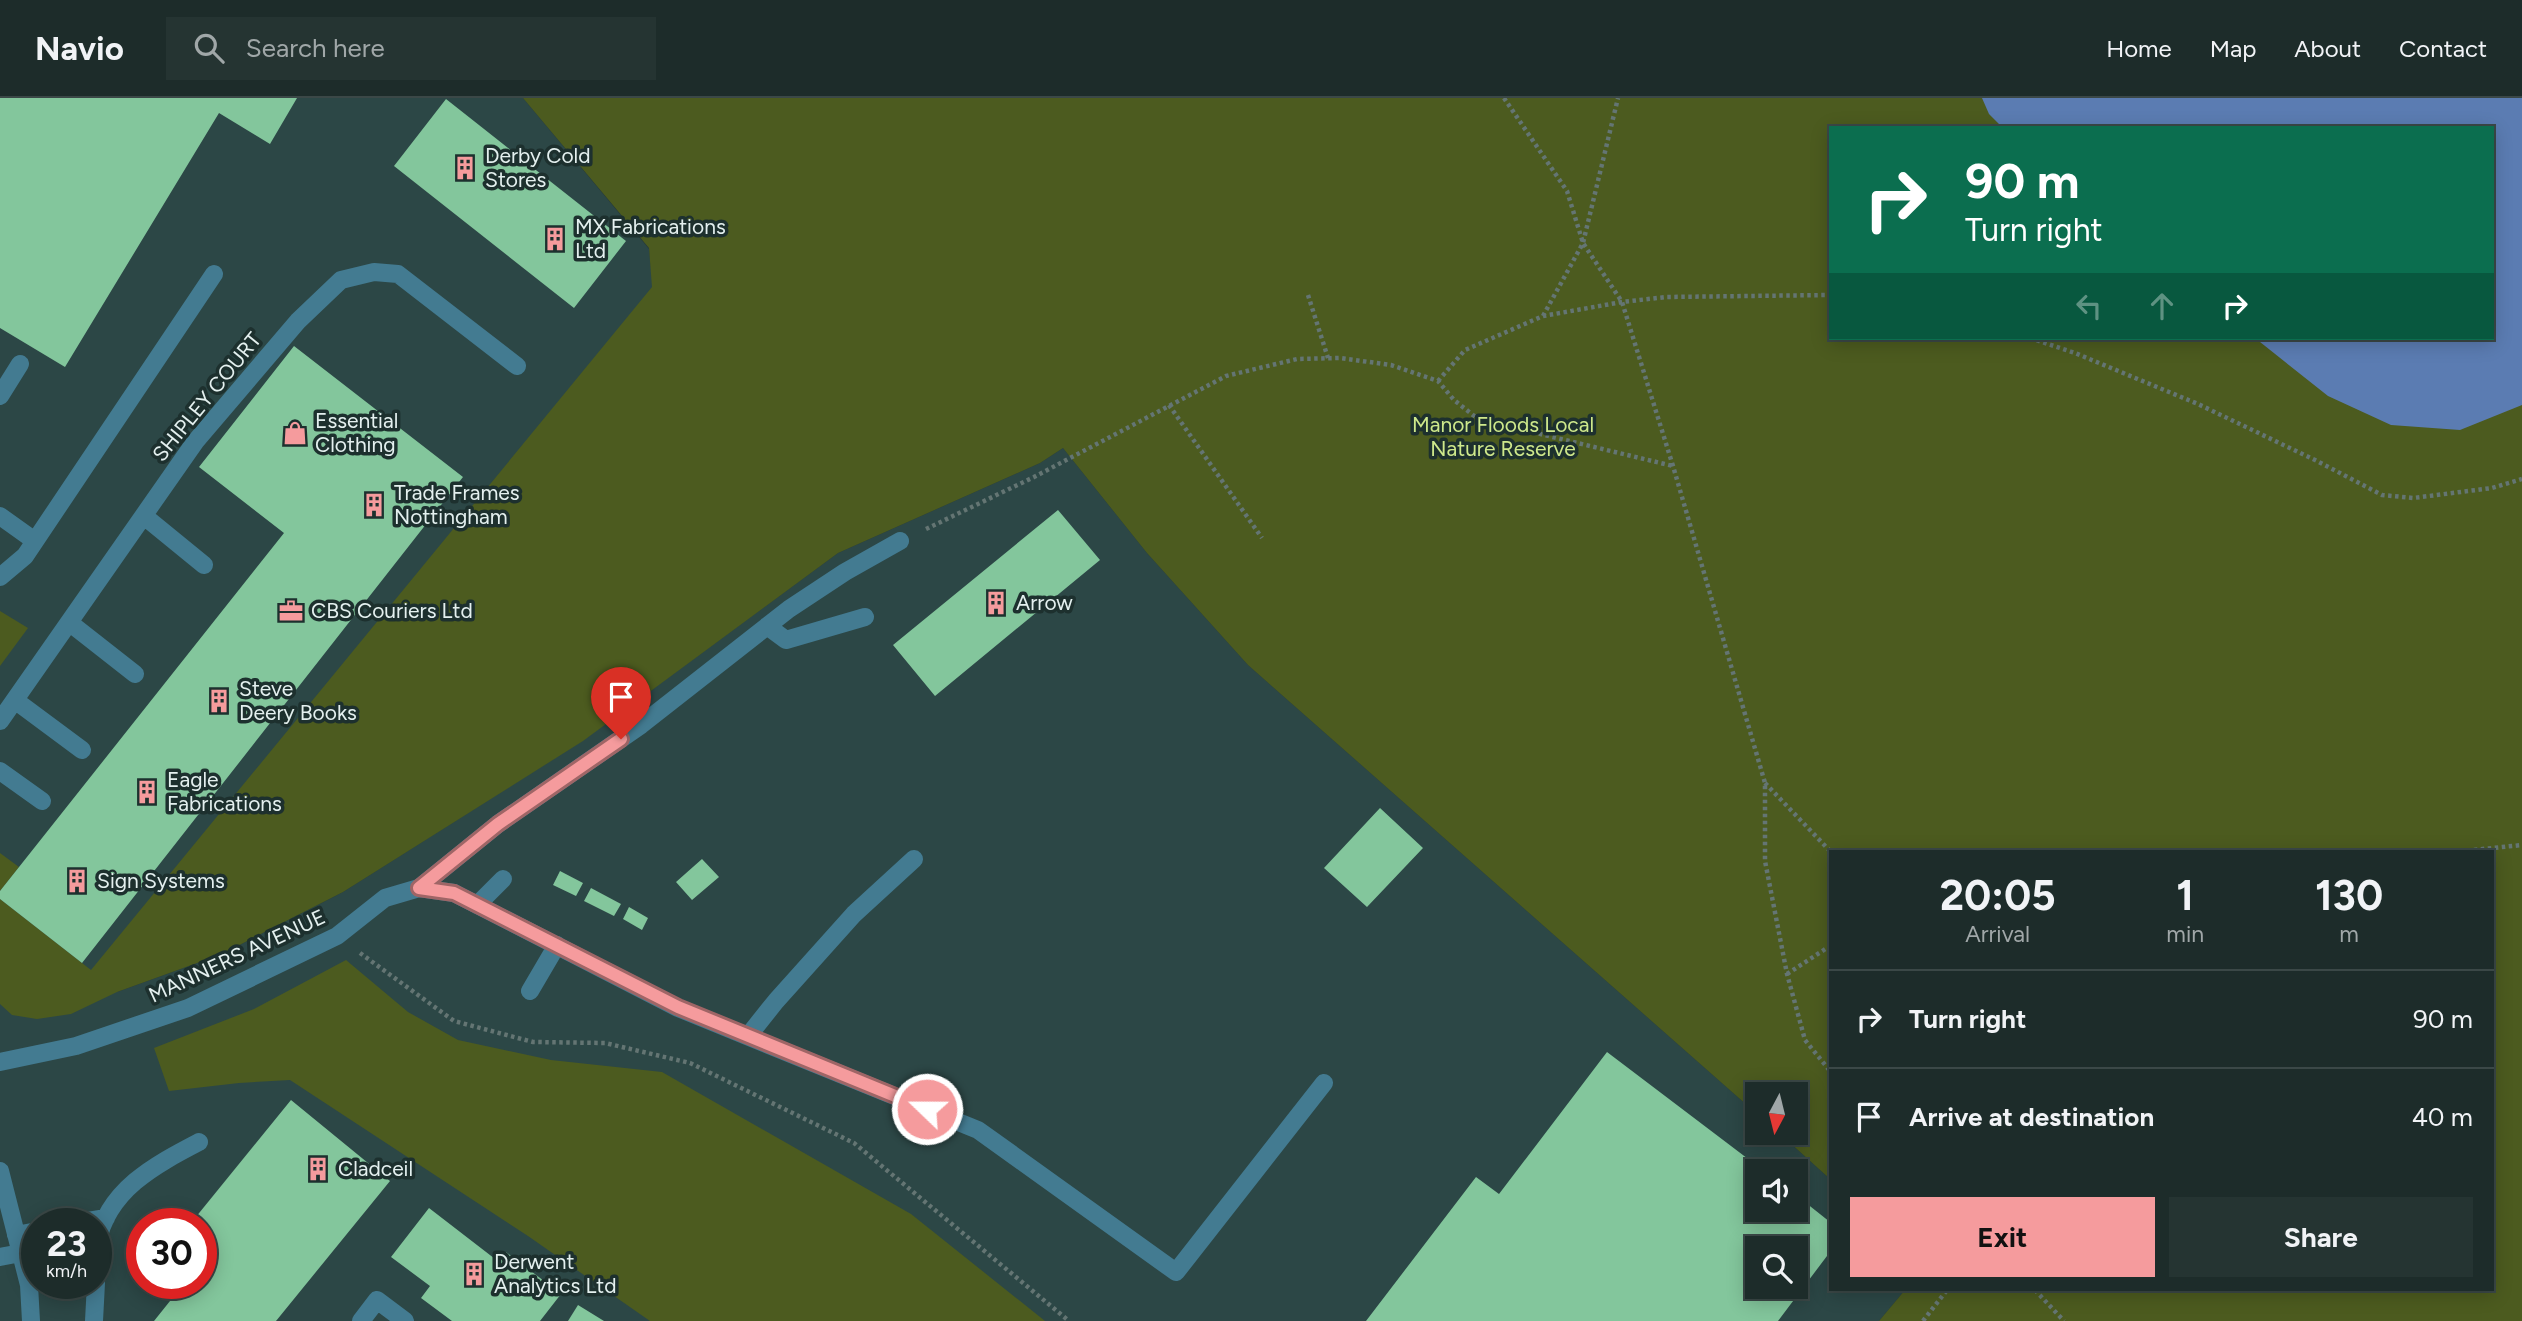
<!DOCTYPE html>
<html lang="en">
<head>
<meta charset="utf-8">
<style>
	:root { --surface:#1d2c2a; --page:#253432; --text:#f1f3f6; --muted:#a0a7a8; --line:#3b4847; --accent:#f59b9d }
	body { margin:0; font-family:Figtree,sans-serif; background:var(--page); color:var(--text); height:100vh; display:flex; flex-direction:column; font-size:26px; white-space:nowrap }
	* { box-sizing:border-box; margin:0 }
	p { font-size:23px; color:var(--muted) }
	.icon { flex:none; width:38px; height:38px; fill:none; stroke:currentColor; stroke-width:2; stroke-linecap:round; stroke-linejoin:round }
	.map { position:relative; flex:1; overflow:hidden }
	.side { position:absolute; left:1829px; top:752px; width:665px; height:441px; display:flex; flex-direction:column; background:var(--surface); border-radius:0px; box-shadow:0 4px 18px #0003,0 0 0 2px var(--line) }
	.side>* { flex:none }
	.top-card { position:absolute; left:1829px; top:28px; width:665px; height:214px; border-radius:0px; box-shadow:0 4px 18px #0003,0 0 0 2px var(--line); background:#0b6e4f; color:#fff; overflow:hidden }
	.needle { width:46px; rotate:187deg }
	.controls { position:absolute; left:1745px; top:984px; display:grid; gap:14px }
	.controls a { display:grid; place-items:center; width:63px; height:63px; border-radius:0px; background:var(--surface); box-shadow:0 4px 18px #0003,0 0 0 2px var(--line); font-size:35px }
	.speed { position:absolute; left:21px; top:1110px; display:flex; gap:14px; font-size:35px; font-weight:700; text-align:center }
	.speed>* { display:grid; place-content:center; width:91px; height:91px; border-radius:50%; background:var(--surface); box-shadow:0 4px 18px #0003,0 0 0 2px var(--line); line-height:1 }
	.speed small { font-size:18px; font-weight:400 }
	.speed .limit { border:10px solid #d22; background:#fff; color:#111 }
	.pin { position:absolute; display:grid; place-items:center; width:60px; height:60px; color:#fff; margin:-72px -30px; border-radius:50% 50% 50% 0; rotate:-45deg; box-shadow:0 0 7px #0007 }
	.pin .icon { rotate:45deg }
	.me { position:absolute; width:77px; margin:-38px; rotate:292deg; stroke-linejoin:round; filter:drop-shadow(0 0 5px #0008) }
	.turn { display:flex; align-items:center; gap:24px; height:147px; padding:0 21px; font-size:32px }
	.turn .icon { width:91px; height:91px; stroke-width:2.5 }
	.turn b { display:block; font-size:49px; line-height:60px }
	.lanes { display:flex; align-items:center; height:66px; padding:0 21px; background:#0003; justify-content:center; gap:35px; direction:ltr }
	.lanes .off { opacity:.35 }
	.eta { display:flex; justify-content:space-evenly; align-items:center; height:119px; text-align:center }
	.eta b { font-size:42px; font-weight:700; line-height:49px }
	.cta { display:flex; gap:14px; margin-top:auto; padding:14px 21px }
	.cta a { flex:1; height:80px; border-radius:0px; background:var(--accent); color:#111; font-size:28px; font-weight:700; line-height:80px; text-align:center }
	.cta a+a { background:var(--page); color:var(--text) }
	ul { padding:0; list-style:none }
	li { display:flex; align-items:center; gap:21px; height:98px; padding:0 21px; border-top:2px solid var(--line) }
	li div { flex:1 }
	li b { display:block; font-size:26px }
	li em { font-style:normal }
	header { display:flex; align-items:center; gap:42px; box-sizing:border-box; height:98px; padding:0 35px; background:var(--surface); border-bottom:2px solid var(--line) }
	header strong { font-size:33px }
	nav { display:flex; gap:38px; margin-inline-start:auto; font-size:24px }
	.search { width:490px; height:63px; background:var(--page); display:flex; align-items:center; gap:18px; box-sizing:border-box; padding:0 24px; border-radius:0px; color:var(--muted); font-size:26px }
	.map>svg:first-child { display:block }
	.built { fill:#2c4746; fill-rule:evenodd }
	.green { fill:#4c5b1f; fill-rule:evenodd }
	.water { fill:#5b7cb2 }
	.building { fill:#83c69c; fill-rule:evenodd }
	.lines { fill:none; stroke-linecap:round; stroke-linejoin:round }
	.path { stroke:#647573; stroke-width:4.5; stroke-dasharray:3.5 3.5; stroke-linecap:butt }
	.minor { stroke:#437b91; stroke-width:18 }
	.route-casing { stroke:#9f6566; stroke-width:18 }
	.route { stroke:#f59b9d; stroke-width:12 }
	.labels { text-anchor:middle; stroke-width:7; stroke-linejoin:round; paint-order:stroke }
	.poi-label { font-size:21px; fill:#e4f0ef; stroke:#1d302e; text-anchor:start }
	.street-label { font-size:21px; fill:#e4f0ef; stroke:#1d302e }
	.park-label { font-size:21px; fill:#cee88b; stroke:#1d302e }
</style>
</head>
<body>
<header>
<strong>Navio</strong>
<div class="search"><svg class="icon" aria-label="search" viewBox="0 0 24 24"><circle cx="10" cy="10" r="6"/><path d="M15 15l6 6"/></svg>Search here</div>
<nav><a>Home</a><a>Map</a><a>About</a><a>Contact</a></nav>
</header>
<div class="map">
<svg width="2522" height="1223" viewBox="0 0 2522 1223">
	<rect width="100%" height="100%" fill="#273a38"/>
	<path class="built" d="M0,0h523l126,151 4,38 -536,705 105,-38 121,-62 239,-151 256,-188 202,-90 23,-15 84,105 101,112 509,449v18h21l52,47v111h75l-26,31h-1879zM1757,1073h39v38h-39zM37,1125h59v60h-59zM142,1125h59v60h-59zM1757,1150h39v38h-39z"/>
	<path class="green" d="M523,0h1999v1223h-643l26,-31h587v-438h-662v327l-52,-47h18v-38h-39v20l-509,-449 -101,-112 -84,-105 -23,15 -202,90 -255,188 -240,151 -55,28 -66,34 -105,38 -46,22 -34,5 -25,-4 -12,-11v-105l91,71 561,-683 -3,-39zM1830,30h662v210h-662z
		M0,513l28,17 -28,38z
		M0,755l19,14 -19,24z
		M346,862l62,52 50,28 93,20 111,12 249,142 134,107h-395l-122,-85 -238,-156 -51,3 -70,8 -15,-43 100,-39z"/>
	<path class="water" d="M1982,0h540v307l-62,25 -69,-5 -63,-29 -73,-58h237v-210h-489l-14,-14z"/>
	<path class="building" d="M0,0h297l-27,46 -51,-31 -154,254 -65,-39z
		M446,1l180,142 -52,67 -180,-142z
		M294,248l169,131 -381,486 -82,-64v-8l284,-358 -85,-66z
		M1058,412l42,50 -165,136 -42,-51z
		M1380,710l43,40 -56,59 -43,-39z
		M702,761l17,18 -27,23 -16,-18z
		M560,773l23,12 -7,13 -23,-11z
		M591,790l30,16 -7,12 -30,-15z
		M629,809l19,11 -6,12 -19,-11z
		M1607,954l157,119h-7v38h39v-14l34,27v30l-52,69h-412l110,-144 23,17zM1757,1150h39v38h-39z
		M291,1002l99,81 -114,140h-122l24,-30 -10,-8h33v-60h-10z
		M429,1110l70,54 7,-10 55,42 -21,27h-88l-31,-23 9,-12 -39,-29z
		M578,1207l26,16h-36z"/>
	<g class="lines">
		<path class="path" d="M1504,0l63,93 16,52 39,59 51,164 92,317v78l22,113 18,66 25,31
			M1308,197l20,63
			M1543,218l40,-73 35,-145
			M2030,240l45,15 123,51 119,57 65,34 31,3 79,-10 30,-9
			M1438,283l27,-31 78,-34 79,-14 44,-5 164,-2
			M1169,307l93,133
			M926,431l108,-52 192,-101 71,-17 43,-1 51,7 47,16 16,19 24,19 195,47
			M1765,685l66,69
			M2453,754l69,-7
			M360,855l94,68 79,21 72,1 85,20 164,80 215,178
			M1787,876l43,-28
			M2035,1192l29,31
			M1923,1223l24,-31"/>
		<path class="minor" d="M0,298l20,-32
			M0,418l35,25
			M144,418l60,49
			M0,479l25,-21 189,-282
			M70,525l65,51
			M767,528l19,14 79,-23
			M16,603l66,49
			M0,623l195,-279 103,-121 43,-41 33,-8 24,2 119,92
			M0,673l42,30
			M419,790l79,-64 143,-99 148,-116 56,-37 55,-31
			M477,807l26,-26
			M530,893l27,-46
			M748,938l28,-35 78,-87 60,-55
			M0,964l76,-16 112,-38 149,-72 48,-38 34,-10 35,5 224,115 300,122 198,142 148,-189
			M0,1073l29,114 2,36
			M76,1125l30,-5
			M16,1137l21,-4
			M0,1159l21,-4
			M96,1174c1,-9 0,-19 1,-28 10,-54 58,-79 102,-102
			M94,1223l2,-38
			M361,1223l16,-21 28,21"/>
	</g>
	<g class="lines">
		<g class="route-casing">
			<path id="route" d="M621,641l-123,85 -79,64 35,5 224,114 249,102"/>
		</g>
		<use href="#route" class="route"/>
	</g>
	<defs>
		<g id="building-bare" transform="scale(1.89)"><path d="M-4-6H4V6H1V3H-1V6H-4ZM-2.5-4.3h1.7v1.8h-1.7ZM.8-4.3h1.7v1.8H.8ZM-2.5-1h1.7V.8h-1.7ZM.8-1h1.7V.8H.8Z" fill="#f59b9d" stroke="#1d302e" stroke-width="2.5" paint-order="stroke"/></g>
		<g id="shop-bare" transform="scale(1.89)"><path d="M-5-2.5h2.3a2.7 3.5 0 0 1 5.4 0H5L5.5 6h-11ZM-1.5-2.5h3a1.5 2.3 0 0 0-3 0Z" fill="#f59b9d" stroke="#1d302e" stroke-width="2.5" paint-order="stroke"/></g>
		<g id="office-bare" transform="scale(1.89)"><path d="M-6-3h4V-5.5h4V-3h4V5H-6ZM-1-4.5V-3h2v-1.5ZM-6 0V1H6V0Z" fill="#f59b9d" stroke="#1d302e" stroke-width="2.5" paint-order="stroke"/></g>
	</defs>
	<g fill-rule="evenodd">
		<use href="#building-bare" x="465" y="70"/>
		<use href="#building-bare" x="555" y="141"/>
		<use href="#shop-bare" x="295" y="335"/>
		<use href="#building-bare" x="374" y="407"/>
		<use href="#building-bare" x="996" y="505"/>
		<use href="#office-bare" x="291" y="513"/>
		<use href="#building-bare" x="219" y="603"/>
		<use href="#building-bare" x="147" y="694"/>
		<use href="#building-bare" x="77" y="783"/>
		<use href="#building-bare" x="318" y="1071"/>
		<use href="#building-bare" x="474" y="1176"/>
	</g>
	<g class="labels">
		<g class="poi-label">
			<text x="485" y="65">Derby Cold<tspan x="485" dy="24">Stores</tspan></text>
			<text x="575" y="136">MX Fabrications<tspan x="575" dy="24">Ltd</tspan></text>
			<text x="315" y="330">Essential<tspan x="315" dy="24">Clothing</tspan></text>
			<text x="394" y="402">Trade Frames<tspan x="394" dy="24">Nottingham</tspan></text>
			<text x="1016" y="512">Arrow</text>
			<text x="311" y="520">CBS Couriers Ltd</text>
			<text x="239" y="598">Steve<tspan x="239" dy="24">Deery Books</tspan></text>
			<text x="167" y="689">Eagle<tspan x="167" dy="24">Fabrications</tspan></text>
			<text x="97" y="790">Sign Systems</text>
			<text x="338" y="1078">Cladceil</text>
			<text x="494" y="1171">Derwent<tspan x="494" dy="24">Analytics Ltd</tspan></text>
		</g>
		<g class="street-label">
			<text transform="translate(207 299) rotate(-51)" y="7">SHIPLEY COURT</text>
			<text transform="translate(237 858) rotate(-25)" y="7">MANNERS AVENUE</text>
		</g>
		<g class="park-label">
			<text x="1503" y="334">Manor Floods Local<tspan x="1503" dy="24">Nature Reserve</tspan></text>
		</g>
	</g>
</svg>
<div class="controls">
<a><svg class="needle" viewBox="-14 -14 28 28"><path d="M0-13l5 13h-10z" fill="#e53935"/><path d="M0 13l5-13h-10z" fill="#a0a7a8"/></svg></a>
<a><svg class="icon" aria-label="sound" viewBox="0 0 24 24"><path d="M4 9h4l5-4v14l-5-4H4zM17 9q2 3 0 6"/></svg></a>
<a><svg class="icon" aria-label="search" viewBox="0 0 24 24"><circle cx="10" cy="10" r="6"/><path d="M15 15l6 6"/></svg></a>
</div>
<div class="speed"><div>23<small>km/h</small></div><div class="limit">30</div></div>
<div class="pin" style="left:621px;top:641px;background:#d93025"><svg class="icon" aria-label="arrive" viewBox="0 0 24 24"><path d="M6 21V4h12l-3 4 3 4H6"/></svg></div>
<svg class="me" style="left:927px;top:1011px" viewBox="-20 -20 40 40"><circle r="17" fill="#f59b9d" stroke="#fff" stroke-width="3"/><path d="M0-11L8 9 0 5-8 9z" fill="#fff"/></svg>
<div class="top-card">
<div class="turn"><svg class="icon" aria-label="right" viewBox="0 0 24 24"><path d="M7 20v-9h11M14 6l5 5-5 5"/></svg><div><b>90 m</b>Turn right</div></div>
<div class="lanes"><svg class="icon off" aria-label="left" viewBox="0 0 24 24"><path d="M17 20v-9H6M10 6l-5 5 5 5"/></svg><svg class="icon off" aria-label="ahead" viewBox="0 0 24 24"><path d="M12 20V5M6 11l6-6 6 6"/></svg><svg class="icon" aria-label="right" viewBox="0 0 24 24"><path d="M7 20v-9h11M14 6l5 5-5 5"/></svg></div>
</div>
<section class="side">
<div class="eta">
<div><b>20:05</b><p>Arrival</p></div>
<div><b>1</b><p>min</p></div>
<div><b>130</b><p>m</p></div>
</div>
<ul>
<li><svg class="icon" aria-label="right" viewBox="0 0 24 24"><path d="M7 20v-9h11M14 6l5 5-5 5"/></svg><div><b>Turn right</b></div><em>90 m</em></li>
<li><svg class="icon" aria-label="arrive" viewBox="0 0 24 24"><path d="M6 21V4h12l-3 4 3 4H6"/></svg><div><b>Arrive at destination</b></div><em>40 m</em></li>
</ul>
<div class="cta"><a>Exit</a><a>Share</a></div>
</section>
</div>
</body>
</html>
